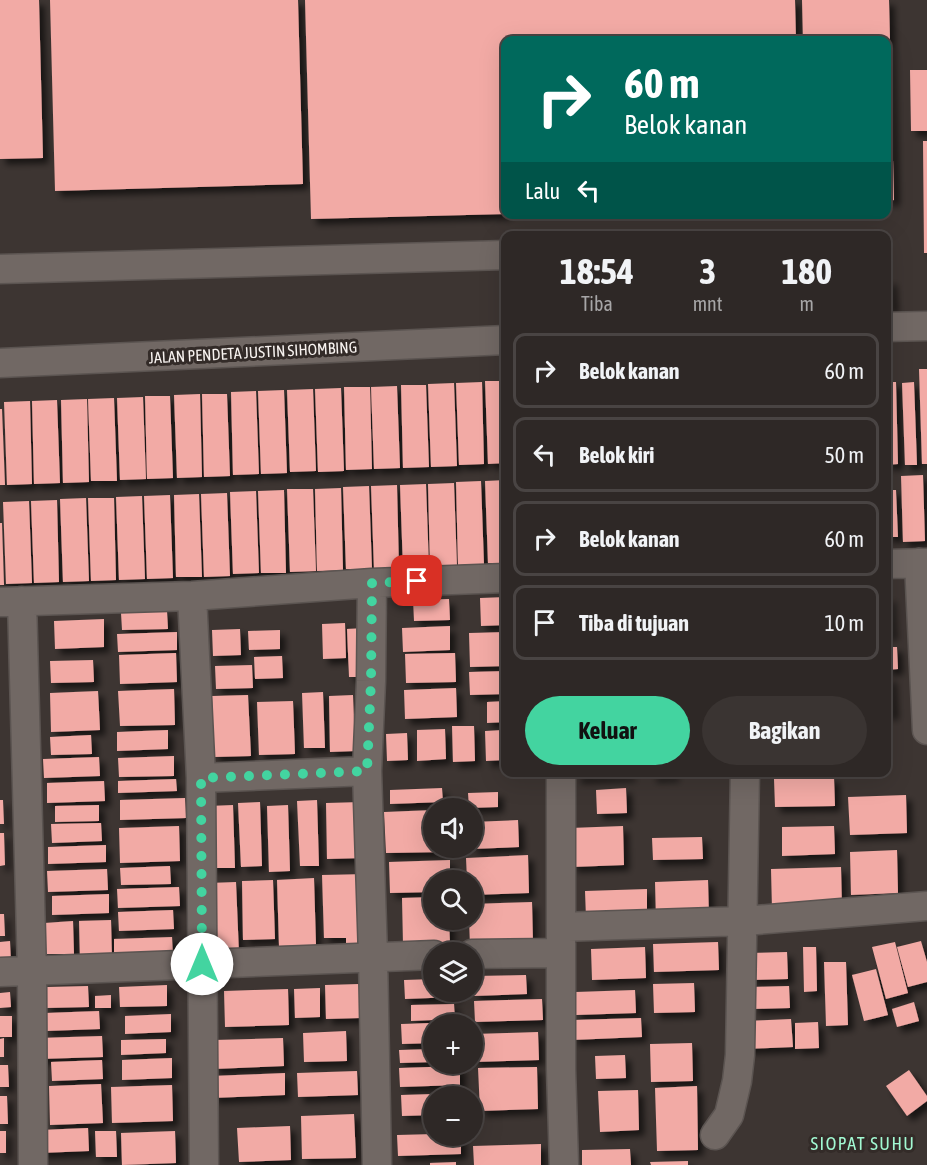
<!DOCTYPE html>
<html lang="id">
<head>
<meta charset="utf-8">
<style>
	:root { --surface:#2e2826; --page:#3a3432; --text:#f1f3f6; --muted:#a7a6a7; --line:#494443; --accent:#43d4a0 }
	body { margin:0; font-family:"Asap Condensed",sans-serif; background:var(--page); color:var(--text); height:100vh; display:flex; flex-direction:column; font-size:22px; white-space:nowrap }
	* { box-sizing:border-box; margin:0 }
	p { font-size:20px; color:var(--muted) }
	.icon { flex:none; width:33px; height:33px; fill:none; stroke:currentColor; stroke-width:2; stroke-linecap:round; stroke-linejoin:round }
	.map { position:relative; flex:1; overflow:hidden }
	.drawer { position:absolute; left:501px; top:231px; width:390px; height:546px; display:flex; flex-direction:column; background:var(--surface); border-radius:12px; box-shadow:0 6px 24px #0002,0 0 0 2px var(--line) }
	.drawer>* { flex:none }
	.banner { position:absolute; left:501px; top:36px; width:390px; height:183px; border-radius:12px; box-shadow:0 6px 24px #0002,0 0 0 2px var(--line); background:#00695c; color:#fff; overflow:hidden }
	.tools { position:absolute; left:423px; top:798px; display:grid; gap:12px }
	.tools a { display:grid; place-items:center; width:60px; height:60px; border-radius:50%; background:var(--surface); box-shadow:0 6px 24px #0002,0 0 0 2px var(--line); font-size:30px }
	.pin { position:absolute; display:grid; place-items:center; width:51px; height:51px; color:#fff; margin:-26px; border-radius:12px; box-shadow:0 3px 9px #0006 }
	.me { position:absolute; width:66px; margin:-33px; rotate:0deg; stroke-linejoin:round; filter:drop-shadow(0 0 4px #0008) }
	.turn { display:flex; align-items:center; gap:21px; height:126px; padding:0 24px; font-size:27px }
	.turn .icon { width:78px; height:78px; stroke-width:2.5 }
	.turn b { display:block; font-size:42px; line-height:51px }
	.then { display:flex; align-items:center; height:57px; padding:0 24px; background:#0003; gap:12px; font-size:22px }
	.eta { display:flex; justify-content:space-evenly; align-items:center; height:102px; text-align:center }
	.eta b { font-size:36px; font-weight:700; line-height:42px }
	.primary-button { display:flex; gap:12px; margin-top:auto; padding:12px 24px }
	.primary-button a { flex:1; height:69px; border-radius:36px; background:var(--accent); color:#111; font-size:24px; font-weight:700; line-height:69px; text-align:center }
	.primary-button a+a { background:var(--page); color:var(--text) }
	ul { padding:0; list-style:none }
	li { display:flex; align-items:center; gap:18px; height:75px; margin:0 12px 9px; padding:0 12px; border:3px solid var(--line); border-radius:12px }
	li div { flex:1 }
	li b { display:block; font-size:22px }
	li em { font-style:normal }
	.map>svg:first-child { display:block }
	.building { fill:#f2aaa5; filter:url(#shadow) }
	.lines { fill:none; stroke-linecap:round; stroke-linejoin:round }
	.minor-casing { stroke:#5b5451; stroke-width:31 }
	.minor { stroke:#716864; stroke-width:28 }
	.route { stroke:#43d4a0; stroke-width:10; stroke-dasharray:0 18 }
	.labels { text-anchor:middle; stroke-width:6; stroke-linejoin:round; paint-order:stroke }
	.street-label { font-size:16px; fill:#f7f2ef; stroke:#332b28 }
	.neighbourhood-label { font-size:18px; letter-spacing:1.5px; fill:#a2f9d2; stroke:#332b28 }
</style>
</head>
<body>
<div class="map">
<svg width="927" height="1165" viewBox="0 0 927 1165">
	<defs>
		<filter id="shadow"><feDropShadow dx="5.5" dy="5.5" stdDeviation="3" flood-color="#0009"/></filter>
	</defs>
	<rect width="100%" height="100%" fill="#3d3532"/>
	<path class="building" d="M0,0h39l4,158 -43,1z
		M50,0h248l5,184 -248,7z
		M305,0h490l1,40h-290v174l-195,5z
		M802,0h87l5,200 -8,1v-161h-83z
		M910,70h17v61h-16z
		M923,141h4v112h-3z
		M891,279l2,29h-7v-28z
		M919,369h8v95h-5z
		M485,381h21v82l-18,1z
		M482,382l2,82 -25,1 -3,-82z
		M886,382h10l2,82 -12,1z
		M914,382l3,83h-12l-3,-82z
		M454,383l3,83 -26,1 -3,-83z
		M401,385h25l3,82 -26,1z
		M397,386l3,82 -26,1 -3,-82z
		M344,387h26l2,82 -26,1z
		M341,388l3,83 -26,1 -3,-83z
		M313,389l3,82 -26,1 -3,-82z
		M284,390l3,83 -26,1 -3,-83z
		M256,391l3,83 -26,1 -2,-83z
		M200,394l2,83 -25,1 -3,-83z
		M202,394h25l3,82 -26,1z
		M145,396h25l3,82 -26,1z
		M143,397l3,82 -26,1 -3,-82z
		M114,398l3,83h-26l-3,-82z
		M87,399l2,83 -26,1 -2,-83z
		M57,400l3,83 -26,1 -2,-83z
		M30,401l2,83 -25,1 -3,-83z
		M0,409h2l3,76h-5z
		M923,475l2,66 -22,1 -2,-66z
		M506,480v83h-18l-3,-82z
		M481,481l3,83 -26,1 -2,-83z
		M454,483l3,83h-27l-2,-82z
		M426,484l3,83 -26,1 -3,-83z
		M397,485l2,83 -25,1 -3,-83z
		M369,486l3,83h-26l-3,-82z
		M341,488l2,82 -26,1 -2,-82z
		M287,489h26l3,82 -26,1z
		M284,490l2,83h-25l-3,-82z
		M886,490h10l2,47h-12z
		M256,491l3,82 -26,1 -3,-82z
		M227,493l3,83 -26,1 -3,-83z
		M199,494l3,83h-26l-2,-82z
		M170,495l3,83 -26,1 -3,-83z
		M142,496l3,83 -26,1 -3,-83z
		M86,498l3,83 -26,1 -3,-83z
		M88,498h26l2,82 -25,1z
		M57,500l2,82 -25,1 -3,-82z
		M29,501l3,82 -26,1 -3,-82z
		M0,523h2l2,62h-4z
		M890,596l2,39h-6v-38z
		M506,597v28l-25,1 -1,-28z
		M449,599l1,21 -36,1 -1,-21z
		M167,611l1,18 -46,1 -1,-17z
		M104,619v28l-49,2 -1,-28z
		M345,623l1,35 -23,1 -1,-35z
		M450,626v24l-47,2 -1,-24z
		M364,628l1,49h-16l-2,-48z
		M240,629l1,26 -28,1 -1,-26z
		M280,630v19l-31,1 -1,-19z
		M177,632v18l-59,2 -1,-18z
		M506,632v34l-36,1 -1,-34z
		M886,647h11l1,22 -12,1z
		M176,653l1,29 -57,2 -1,-29z
		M455,653l1,29 -50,1 -1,-29z
		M282,656l1,22 -28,1 -1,-22z
		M93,660l1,22 -43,1 -1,-22z
		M252,665l1,23 -37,1 -1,-23z
		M506,671v23l-36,1 -1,-23z
		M886,677h5l2,37 -7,1z
		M456,688l1,29 -52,2 -1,-29z
		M174,689l1,36 -55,1 -2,-35z
		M98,691l2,39 -49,2 -1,-39z
		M323,692l2,56h-21l-2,-55z
		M248,695l3,61 -37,1 -2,-61z
		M353,695l2,56 -25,1 -1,-56z
		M293,701l2,53 -36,1 -2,-53z
		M506,701v21l-19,1v-21z
		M452,726h22l1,35 -22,1z
		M445,729l1,30 -29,2v-31z
		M168,730v19l-51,2v-19z
		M503,730l1,30 -18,1 -1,-30z
		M407,733l1,27 -21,1 -1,-27z
		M91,735l1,19 -41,1 -1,-18z
		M174,756v20l-55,1 -1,-19z
		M99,757l1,19 -56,2 -1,-19z
		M576,772h54v4l-54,2z
		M651,772h23v4l-23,1z
		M834,777l1,29 -60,1 -1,-28z
		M176,779l1,12 -59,2v-12z
		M104,781l1,20 -58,2v-20z
		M442,788l1,14 -53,2v-14z
		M626,788l1,25 -30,1 -1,-24z
		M498,792v15l-29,1 -1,-15z
		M906,795l1,38 -57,2 -2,-38z
		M185,798l1,20 -66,2v-20z
		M0,800h3l1,24h-4z
		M317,800l2,66h-19l-3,-65z
		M260,802l2,64 -21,1 -3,-64z
		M361,802l2,56 -36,1 -1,-56z
		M99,805v16l-44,1v-16z
		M233,805l2,63h-25l-2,-62z
		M288,805l2,66 -21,1 -2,-66z
		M434,810v38h11v4l-59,1 -2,-41z
		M518,820l1,27 -47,2v-27z
		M101,823l1,18 -50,2 -1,-19z
		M179,826l1,35 -60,2 -1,-35z
		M623,826l1,39 -52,2 -2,-39z
		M834,826l1,28 -53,2v-29z
		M0,833h4l1,32 -5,1z
		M702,837l1,22 -50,1 -1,-22z
		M106,845v17l-58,2v-17z
		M897,850l1,43 -47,2 -1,-43z
		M528,855l1,38 -57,2v-15h-5l-1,-22z
		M450,860v20h-16v12l-44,1 -1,-31z
		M170,866l1,18 -50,1 -1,-17z
		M841,867l1,41 -70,2 -1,-41z
		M107,869l1,21 -60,2 -1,-21z
		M366,874l2,70 -22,1v-7h-22l-2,-63z
		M314,878l2,67 -37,1 -2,-66z
		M273,880l2,59 -32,1 -1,-59z
		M708,880l1,38 -53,2 -1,-38z
		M236,882l3,72 -28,1 -3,-72z
		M179,887l1,19 -62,2 -1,-19z
		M647,889v27l-61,2 -1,-27z
		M109,894v19l-57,2v-19z
		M434,897v23h15l1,23 -47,2 -1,-47z
		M532,902l1,41 -63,3 -1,-26h3v-16z
		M173,910l1,19 -55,2 -1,-19z
		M0,914h4l1,22h-5z
		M111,920l1,39 -32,1 -1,-39z
		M73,921l1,33h-29l-1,-31z
		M172,937l1,18 -59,2v-18z
		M10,941l1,22h-11v-21z
		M921,941l6,21v20l-19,5 -11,-40z
		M718,942l1,28 -65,2 -1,-28z
		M895,942l13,51 -22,6 -14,-52z
		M645,947l1,31 -54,2 -1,-31z
		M803,947h13l1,44 -13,1z
		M787,952l1,27 -38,1 -1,-27z
		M824,962h22l2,63 -22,1z
		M876,969l12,46 -24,6 -12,-46z
		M526,975l1,19 -53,2v-20z
		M434,979v13h21v5l-50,2 -1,-19z
		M694,983l1,29 -41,1 -1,-29z
		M359,984l1,34 -34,1 -1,-34z
		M167,985v21l-47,1 -1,-20z
		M88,986l1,21 -43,1v-21z
		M789,986l1,22 -37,1 -1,-22z
		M320,988v29l-25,1 -1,-29z
		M288,989l1,36 -64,2 -1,-36z
		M635,990l1,23 -60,2 -1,-23z
		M10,992l1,15 -11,1v-15z
		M111,995v13h-16v-12z
		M542,999l1,21 -68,2 -1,-21z
		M914,1002l5,19 -22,6 -5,-18z
		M454,1004l1,15 -44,2v-16z
		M99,1011l1,18 -54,2 -1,-18z
		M171,1014v18l-46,2v-18z
		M0,1016h12v21h-12z
		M641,1018l1,19 -70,3v-20z
		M791,1019l2,28 -49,2 -1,-28z
		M461,1022l1,2h-28v19l-32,1 -1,-20z
		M818,1022l1,26 -24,1v-26z
		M346,1031l1,30 -43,1 -1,-29z
		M538,1032l1,28 -65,2 -1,-28z
		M102,1036l1,21 -64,2 -1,-21z
		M4,1038v19h-4v-18z
		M283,1038l1,28 -70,3 -1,-29z
		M166,1039v14l-45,2v-15z
		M692,1043l1,38 -42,1 -1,-38z
		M434,1049v13l-34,1 -1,-13z
		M625,1055l1,23 -30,1 -1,-23z
		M172,1058v20l-50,2v-20z
		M102,1060l1,19 -51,2 -1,-19z
		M0,1065h8l1,22h-9z
		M460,1066v19l-60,2 -1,-19z
		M537,1067l1,42 -58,2 -2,-43z
		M909,1070l18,26v5l-20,15 -21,-30z
		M357,1071l1,24 -60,2 -1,-24z
		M285,1073v22l-73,3 -1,-22z
		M101,1084l2,39 -53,2 -1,-39z
		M172,1085l1,36 -61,2 -1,-36z
		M697,1086l1,64 -41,1 -2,-63z
		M638,1090l1,40 -39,2 -2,-41z
		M465,1093v3h-31v19l-32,1 -1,-21z
		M0,1096h7l1,28h-8z
		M354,1114l2,44 -54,1 -1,-43z
		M290,1126l1,34 -52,2 -2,-34z
		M88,1128l1,23 -49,2 -1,-23z
		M0,1131h6v22h-6z
		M95,1131h21l1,26h-21z
		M175,1131l1,32 -54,2 -1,-32z
		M434,1134v2h27v18l-63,2 -1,-21z
		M541,1144v21h-67l-1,-19z
		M630,1149l1,16h-49v-15z
		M688,1161v4h-37l-1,-3z
		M456,1162v3h-26v-2z"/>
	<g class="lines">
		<g class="minor-casing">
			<path id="minor" d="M0,269l506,-14
				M886,327l41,-1
				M0,363l506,-23
				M919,563l8,167
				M886,564l41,-1
				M372,583l-1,98 -4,90 6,185 4,209
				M192,596l9,182 3,387
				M22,601l10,371 1,193
				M0,602l192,-6 180,-13 134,-5
				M561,772v297l3,96
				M201,778l166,-7
				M561,927l183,-6 183,-15
				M472,954l88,-1
				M0,972l434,-17
				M715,1135l14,-20 8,-34 3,-26 5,-283"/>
		</g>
		<use href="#minor" class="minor"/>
	</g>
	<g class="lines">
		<path class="route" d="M202,964l-1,-186 166,-7 4,-90 1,-98 45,-2"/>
	</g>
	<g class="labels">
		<g class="street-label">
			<text transform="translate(253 352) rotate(-3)" y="6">JALAN PENDETA JUSTIN SIHOMBING</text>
		</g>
		<g class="neighbourhood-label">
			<text x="863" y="1150">SIOPAT SUHU</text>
		</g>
	</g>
</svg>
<div class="tools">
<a><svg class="icon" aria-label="sound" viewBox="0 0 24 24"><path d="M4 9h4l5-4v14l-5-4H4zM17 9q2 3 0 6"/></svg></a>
<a><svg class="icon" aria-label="search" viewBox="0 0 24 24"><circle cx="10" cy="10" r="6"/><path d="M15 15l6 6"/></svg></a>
<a><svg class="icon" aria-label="layers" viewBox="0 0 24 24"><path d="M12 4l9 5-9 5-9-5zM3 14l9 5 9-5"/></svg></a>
<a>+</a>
<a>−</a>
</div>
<div class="pin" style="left:417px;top:581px;background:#d93025"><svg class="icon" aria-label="arrive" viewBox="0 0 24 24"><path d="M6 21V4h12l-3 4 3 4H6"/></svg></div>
<svg class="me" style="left:202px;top:964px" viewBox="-20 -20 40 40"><circle r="19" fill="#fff"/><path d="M0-13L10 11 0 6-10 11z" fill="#43d4a0"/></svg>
<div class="banner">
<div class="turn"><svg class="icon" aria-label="right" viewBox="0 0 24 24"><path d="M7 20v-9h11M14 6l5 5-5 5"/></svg><div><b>60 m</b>Belok kanan</div></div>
<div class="then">Lalu<svg class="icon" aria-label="left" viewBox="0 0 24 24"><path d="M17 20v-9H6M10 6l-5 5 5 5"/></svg></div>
</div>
<section class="drawer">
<div class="eta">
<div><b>18:54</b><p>Tiba</p></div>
<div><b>3</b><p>mnt</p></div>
<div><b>180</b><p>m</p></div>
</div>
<ul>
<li><svg class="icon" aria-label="right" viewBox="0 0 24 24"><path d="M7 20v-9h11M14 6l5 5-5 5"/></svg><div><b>Belok kanan</b></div><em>60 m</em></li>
<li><svg class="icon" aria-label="left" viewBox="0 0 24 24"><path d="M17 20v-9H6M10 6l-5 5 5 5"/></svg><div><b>Belok kiri</b></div><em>50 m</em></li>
<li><svg class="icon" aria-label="right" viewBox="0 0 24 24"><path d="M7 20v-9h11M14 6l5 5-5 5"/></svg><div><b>Belok kanan</b></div><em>60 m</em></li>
<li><svg class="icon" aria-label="arrive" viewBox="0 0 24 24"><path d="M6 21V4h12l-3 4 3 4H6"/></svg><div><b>Tiba di tujuan</b></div><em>10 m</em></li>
</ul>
<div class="primary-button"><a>Keluar</a><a>Bagikan</a></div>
</section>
</div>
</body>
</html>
